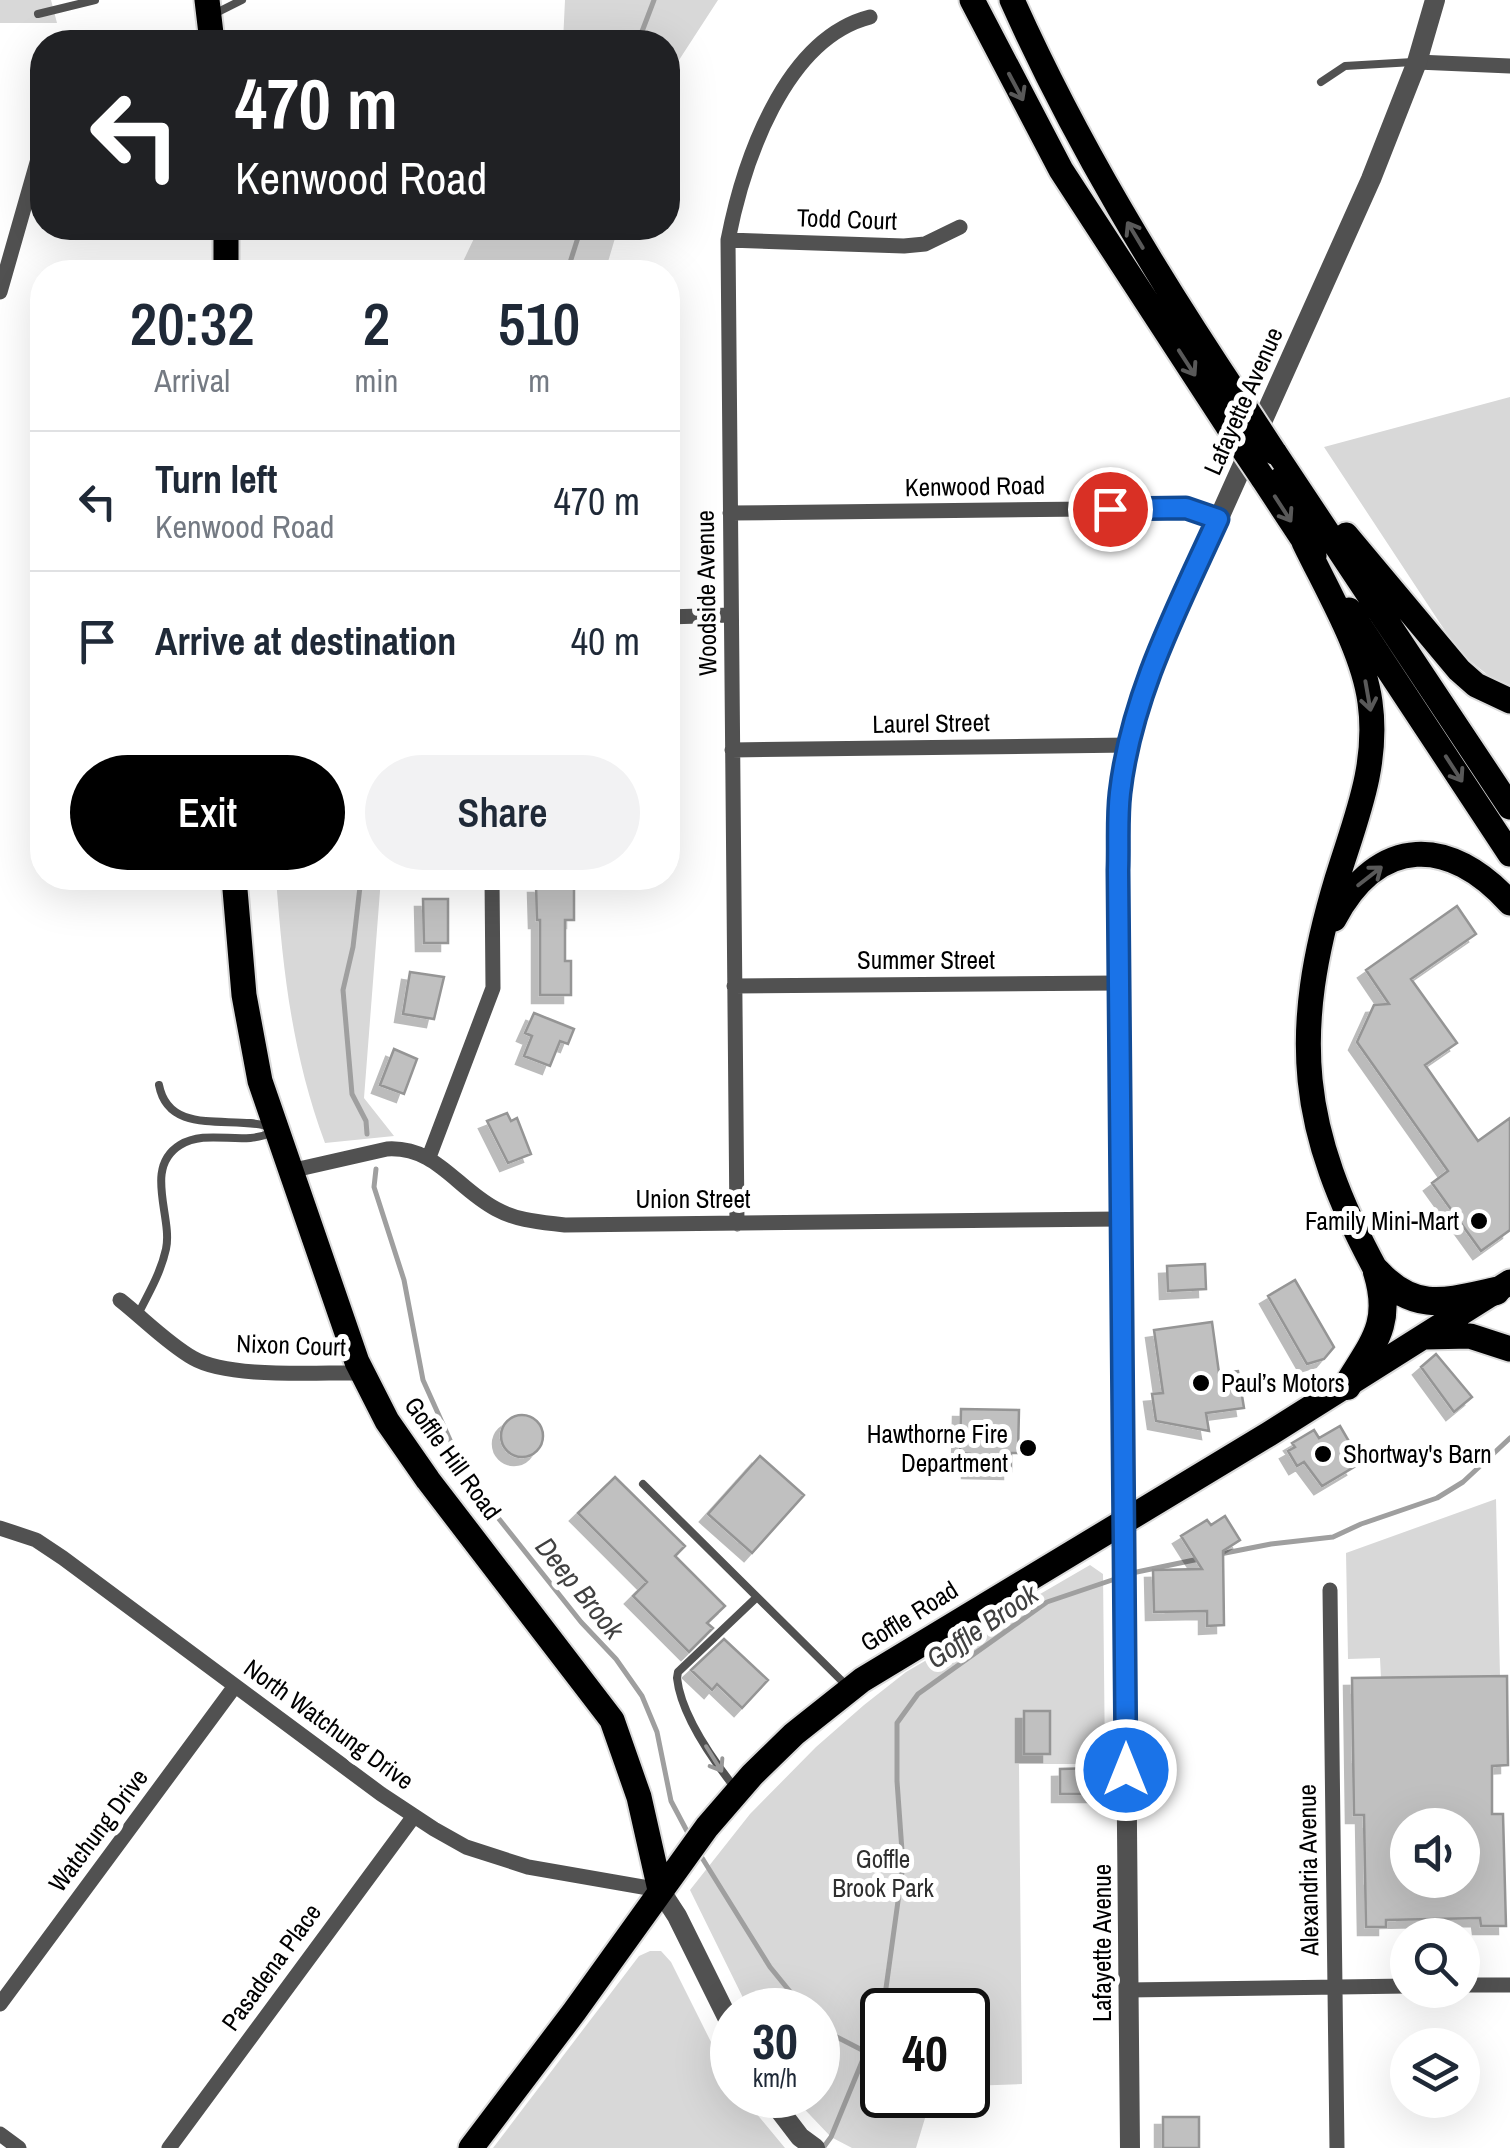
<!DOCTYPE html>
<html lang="en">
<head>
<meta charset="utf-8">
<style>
	:root { --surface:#fff; --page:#f2f2f3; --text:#1f2937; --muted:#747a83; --line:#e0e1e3; --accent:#000 }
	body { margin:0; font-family:"Archivo Narrow",sans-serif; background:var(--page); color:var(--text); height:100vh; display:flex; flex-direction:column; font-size:38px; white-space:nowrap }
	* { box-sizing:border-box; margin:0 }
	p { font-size:32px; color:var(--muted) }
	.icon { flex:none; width:55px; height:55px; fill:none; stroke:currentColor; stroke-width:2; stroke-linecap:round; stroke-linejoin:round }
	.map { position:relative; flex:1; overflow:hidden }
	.drawer { position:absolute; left:30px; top:260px; width:650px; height:630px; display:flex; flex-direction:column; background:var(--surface); border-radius:40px; box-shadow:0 10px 40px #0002 }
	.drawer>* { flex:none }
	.banner { position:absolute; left:30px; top:30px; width:650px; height:210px; border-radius:40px; box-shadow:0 10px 40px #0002; background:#202124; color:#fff; overflow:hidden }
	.tools { position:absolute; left:1390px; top:1808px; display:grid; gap:20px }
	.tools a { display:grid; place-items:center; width:90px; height:90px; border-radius:50%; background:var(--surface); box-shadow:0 10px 40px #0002; font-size:50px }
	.speed { position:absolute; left:710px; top:1988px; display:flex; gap:20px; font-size:50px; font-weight:700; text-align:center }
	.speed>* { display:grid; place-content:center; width:130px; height:130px; border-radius:50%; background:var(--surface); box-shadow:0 10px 40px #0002; line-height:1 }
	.speed small { font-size:25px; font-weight:400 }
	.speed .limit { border:5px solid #111; border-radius:15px; background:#fff; color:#111 }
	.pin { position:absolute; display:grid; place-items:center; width:85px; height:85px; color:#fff; margin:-42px; border:5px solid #fff; border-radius:50%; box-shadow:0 2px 10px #0007 }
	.me { position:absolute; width:110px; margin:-55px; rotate:0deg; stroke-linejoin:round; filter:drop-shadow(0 0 8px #0008) }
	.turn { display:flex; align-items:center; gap:35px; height:210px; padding:0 40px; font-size:45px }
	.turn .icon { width:130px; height:130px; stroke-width:2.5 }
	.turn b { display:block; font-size:70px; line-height:85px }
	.eta { display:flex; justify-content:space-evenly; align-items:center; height:170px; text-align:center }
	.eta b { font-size:60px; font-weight:600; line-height:70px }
	.button { display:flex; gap:20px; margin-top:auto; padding:20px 40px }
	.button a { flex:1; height:115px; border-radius:60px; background:var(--accent); color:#fff; font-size:40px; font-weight:600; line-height:115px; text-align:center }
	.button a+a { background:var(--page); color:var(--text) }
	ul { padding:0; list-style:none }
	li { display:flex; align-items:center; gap:30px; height:140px; padding:0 40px; border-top:2px solid var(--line) }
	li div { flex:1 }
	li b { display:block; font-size:38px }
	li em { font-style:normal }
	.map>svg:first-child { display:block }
	.green { fill:#d8d8d8 }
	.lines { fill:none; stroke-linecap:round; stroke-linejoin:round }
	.stream { stroke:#9f9f9f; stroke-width:5 }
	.building { fill:#c0c0c0; stroke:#959595; stroke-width:2.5; fill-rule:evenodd; filter:url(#shadow) }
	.primary-casing { stroke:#dbdbdb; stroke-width:29 }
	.trunk-casing { stroke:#dbdbdb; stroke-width:29 }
	.motorway-casing { stroke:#dbdbdb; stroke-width:31 }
	.service { stroke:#515151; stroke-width:8 }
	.minor { stroke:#515151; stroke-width:15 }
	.tertiary { stroke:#515151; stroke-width:20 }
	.primary { stroke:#000; stroke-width:25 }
	.trunk { stroke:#000; stroke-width:25 }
	.motorway { stroke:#000; stroke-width:28 }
	.trunk-bridge-casing { stroke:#dbdbdb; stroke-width:29; stroke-linecap:butt }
	.trunk-bridge { stroke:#000; stroke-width:25 }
	.oneway { stroke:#595959 }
	.oneway2 { stroke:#979797 }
	.route-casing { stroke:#114b97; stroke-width:25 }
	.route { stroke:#1a73e8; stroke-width:18 }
	.poi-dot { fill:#000; stroke:#fff; stroke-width:4 }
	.labels { text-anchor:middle; stroke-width:10; stroke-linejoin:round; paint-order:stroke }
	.street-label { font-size:25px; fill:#000; stroke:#fff }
	.poi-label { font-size:25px; fill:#000; stroke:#fff; text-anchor:end }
	.park-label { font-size:25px; fill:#2f2f2f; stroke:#fff }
	.water-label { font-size:28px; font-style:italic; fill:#404040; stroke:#fff }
</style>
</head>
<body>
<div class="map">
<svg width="1510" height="2148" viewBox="0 0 1510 2148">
	<defs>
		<filter id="shadow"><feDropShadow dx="-8" dy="8" stdDeviation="0" flood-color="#0004"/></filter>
	</defs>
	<rect width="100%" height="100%" fill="#fff"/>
	<path class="green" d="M0,0h51l6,23h-57z
		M565,0h153l-50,77v-35h-105z
		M479,228h139l-13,44h-147z
		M1510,397v288l-21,-9 -30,-24 -135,-205z
		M276,878h105l-17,220 30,38 -69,7c-33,-89 -42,-172 -49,-265z
		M1496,1499l4,177 -119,2 -1,-20 -32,1 -2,-106z
		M1090,1565l13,9 2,190h-86l3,320 -54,2v-76h-86v85h50l-16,53h-64l-21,-11 -40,-42h27v-85h-69l-59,-120 60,-76 66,-67 48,-42 42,-33z
		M650,1951h11l10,11 61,122v11h9l44,53h-292l146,-192z"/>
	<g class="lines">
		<path class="stream" d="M638,42l16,-42
			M567,272l14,-44
			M361,878l-8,69 -10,43 9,104 14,27 1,13
			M376,1169l-2,18 30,93 19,100 45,100 113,142 35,37 26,37 15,36 14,69 18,34
			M1220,1554l51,-10 62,-7 28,-13 76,-26 26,-16 47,-44
			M1132,1573l67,-14
			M699,1853l71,114 35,43
			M818,2023l11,10 37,19
			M823,2148l8,-11 35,-85 20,-64 17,-123 -6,-84v-58l21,-29 129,-92 74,-25"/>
	</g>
	<path class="building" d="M548,878h26v42h-9v41h6v34h-31v-75h-3l-1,-35h12z
		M423,899h25v44h-24z
		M1457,906l19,28 -65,45 46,64 -32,22 53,76 32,-23v112l-29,21 -49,-68 16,-12 -91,-129 17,-37 15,-1 -23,-34z
		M410,972l34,5 -10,42 -31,-5z
		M534,1013l40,16 -6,15 -8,-3 -10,25 -26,-10 8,-20 -7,-3z
		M394,1049l23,10 -13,35 -24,-9z
		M507,1113l4,8 6,-3 14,36 -23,9 -21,-42z
		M1205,1264l1,25 -38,2 -1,-25z
		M1295,1280l39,67 -10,12 -17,5 -39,-68z
		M1212,1322l7,51 19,-2 6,37 -38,5 3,18 -53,-10 -4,-27 11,-1 -9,-63z
		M1436,1354l36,43 -18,15 -33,-45z
		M961,1409l58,1 -1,43h-7v18l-41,-1v-16l-10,-1z
		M501 1436a21 21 0 1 1 42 0a21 21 0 1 1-42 0Z
		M1340,1426l18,31 -7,5 3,5 -32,19 -18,-24 -7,4 -9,-15 7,-4 -3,-4 22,-13 5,8z
		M760,1456l44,39 -52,58 -44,-39z
		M615,1477l70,69 -10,10 50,50 -18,17 6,5 -24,24 -56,-56 14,-14 -69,-69z
		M1225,1516l15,24 -17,11 1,74 -17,1v-15l-53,1 -1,-42 49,-1 -21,-33 26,-16 4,5z
		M724,1639l44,41 -26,28 -25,-24 -5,6 -21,-20z
		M1507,1676l1,89 -16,1v48h11l3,112h-25l-1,-8 -94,2v7h-20l-2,-112h-10l-2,-137zM1408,1825h54v55h-54z
		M1024,1711h26v43h-26z
		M1096,1768v26h-36v-25z
		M1163,2117h36v31h-36z"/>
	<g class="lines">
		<g class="primary-casing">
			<path id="primary" d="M207,0l5,42
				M226,228v44
				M234,878l10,117 16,86 97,281 30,59 41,59 184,240 27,77 21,93
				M1425,1337l45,-1 40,13
				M471,2148l103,-136 133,-185 45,-52 42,-41 68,-54 407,-246 241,-152"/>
		</g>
		<g class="trunk-casing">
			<path id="trunk" d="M972,0l89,170 168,258
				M1012,0c64,143 145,276 232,406
				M1274,452l236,355
				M1262,477l52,79
				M1346,535l113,135 17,15 34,16
				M1304,542c23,48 59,108 66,160 9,64 -15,118 -33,177 -47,156 -38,250 40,393
				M1349,610l161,244
				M1334,919c45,-84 116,-83 176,-16"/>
		</g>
		<g class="motorway-casing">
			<path id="motorway" d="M1377,1272c38,41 69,30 119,19
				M1347,1386c26,-43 46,-62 30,-114"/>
		</g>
		<path class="service" d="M38,14l57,-14
			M214,14l28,-14
			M1321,82l24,-16 68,-4
			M159,1085c10,53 75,29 111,42
			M138,1314c11,-21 23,-42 28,-65 7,-32 -23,-81 14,-104 28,-17 64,2 92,-13
			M643,1484l204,202
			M735,1788c-22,-28 -54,-74 -58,-110l1,-6 79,-75"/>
		<path class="minor" d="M1417,62l93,4
			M728,240l176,6 21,-2 35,-17
			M0,292l42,-147
			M730,513l456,-5 32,11
			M668,617l63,-2
			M732,750l398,-5
			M734,986l385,-3
			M429,1157l64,-169 -1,-110
			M290,1171l97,-22c49,-3 69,39 109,60 22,12 45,13 69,16l555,-6
			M737,1224l-9,-984c15,-77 56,-201 142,-223
			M120,1300c24,19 47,43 73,58 36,21 126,14 169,15
			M0,1528l36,12 27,18 318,236 53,35 32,18 62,20 132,23
			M1330,1590l7,558
			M1462,1985h48
			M1127,1990l281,-4
			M0,2004l235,-318
			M0,2134l19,14
			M169,2148l245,-332"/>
		<path class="tertiary" d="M660,1890l17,26 55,111
			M768,2095l32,42 15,11
			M1130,2148l-12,-1278 2,-77 15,-72 18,-56 218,-486 46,-117 18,-62"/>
		<use href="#primary" class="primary"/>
		<use href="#trunk" class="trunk"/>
		<use href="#motorway" class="motorway"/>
		<g class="trunk-bridge-casing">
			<path id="trunk-bridge" d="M1244,406l30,46
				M1229,428l33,49"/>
		</g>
		<use href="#trunk-bridge" class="trunk-bridge"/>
	</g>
	<defs><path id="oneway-shaft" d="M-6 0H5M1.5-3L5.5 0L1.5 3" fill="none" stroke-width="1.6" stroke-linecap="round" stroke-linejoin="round" transform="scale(2.5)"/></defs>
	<g class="oneway">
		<use href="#oneway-shaft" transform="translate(1016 87) rotate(62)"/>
		<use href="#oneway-shaft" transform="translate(1135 235) rotate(-121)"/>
		<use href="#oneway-shaft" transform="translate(1187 363) rotate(57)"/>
		<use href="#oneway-shaft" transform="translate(1283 509) rotate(57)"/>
		<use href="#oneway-shaft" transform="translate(1368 696) rotate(80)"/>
		<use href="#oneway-shaft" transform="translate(1454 769) rotate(57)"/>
		<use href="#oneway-shaft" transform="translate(1370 876) rotate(-38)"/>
	</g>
	<use class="oneway2" href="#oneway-shaft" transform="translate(714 1759) rotate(58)"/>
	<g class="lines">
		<g class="route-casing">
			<path id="route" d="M1110,509l76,-1 32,11c-40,88 -87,177 -98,274 -3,26 -1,52 -2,77l8,900"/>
		</g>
		<use href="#route" class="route"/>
	</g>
	<g class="poi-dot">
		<circle cx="1479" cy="1221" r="10"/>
		<circle cx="1201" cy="1383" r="10"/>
		<circle cx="1028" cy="1448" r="10"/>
		<circle cx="1323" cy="1454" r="10"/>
	</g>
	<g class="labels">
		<g class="street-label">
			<text transform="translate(847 219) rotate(2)" y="9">Todd Court</text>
			<text transform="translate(1243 401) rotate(-66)" y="9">Lafayette Avenue</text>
			<text transform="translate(975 486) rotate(-1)" y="9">Kenwood Road</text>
			<text transform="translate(706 593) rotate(-91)" y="9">Woodside Avenue</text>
			<text transform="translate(931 723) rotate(-1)" y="9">Laurel Street</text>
			<text x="926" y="969">Summer Street</text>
			<text x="693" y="1208">Union Street</text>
			<text transform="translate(291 1345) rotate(2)" y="9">Nixon Court</text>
			<text transform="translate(453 1458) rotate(54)" y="9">Goffle Hill Road</text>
			<text transform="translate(909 1616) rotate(-32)" y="9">Goffle Road</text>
			<text transform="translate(329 1724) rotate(36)" y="9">North Watchung Drive</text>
			<text transform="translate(98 1830) rotate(-53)" y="9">Watchung Drive</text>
			<text transform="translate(1308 1870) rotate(-91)" y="9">Alexandria Avenue</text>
			<text transform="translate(1102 1943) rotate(-90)" y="9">Lafayette Avenue</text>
			<text transform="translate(271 1967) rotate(-54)" y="9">Pasadena Place</text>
		</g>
		<g class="poi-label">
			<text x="1459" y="1230">Family Mini-Mart</text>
			<text x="1221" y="1392" text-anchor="start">Paul’s Motors</text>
			<text x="1008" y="1443">Hawthorne Fire<tspan x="1008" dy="29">Department</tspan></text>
			<text x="1343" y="1463" text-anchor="start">Shortway's Barn</text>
		</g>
		<g class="park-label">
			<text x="883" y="1868">Goffle<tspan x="883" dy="29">Brook Park</tspan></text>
		</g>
		<g class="water-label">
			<text transform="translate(580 1588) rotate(51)" y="10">Deep Brook</text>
			<text transform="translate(982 1626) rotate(-34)" y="10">Goffle Brook</text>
		</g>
	</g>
</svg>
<div class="tools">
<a><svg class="icon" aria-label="sound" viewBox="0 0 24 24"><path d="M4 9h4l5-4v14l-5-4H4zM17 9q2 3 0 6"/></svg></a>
<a><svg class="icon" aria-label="search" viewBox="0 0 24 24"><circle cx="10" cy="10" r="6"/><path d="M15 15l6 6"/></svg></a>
<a><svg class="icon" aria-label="layers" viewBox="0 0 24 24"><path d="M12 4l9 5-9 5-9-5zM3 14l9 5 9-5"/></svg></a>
</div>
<div class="speed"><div>30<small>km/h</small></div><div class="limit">40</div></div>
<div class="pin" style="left:1110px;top:509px;background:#d93025"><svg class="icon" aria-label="arrive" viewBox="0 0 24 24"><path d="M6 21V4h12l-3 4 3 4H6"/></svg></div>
<svg class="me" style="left:1126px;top:1770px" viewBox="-20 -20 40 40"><circle r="17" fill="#1a73e8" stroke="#fff" stroke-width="3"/><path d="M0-11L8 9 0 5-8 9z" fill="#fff"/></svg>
<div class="banner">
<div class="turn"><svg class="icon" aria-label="left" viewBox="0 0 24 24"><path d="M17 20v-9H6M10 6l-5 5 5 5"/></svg><div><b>470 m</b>Kenwood Road</div></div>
</div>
<section class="drawer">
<div class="eta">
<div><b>20:32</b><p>Arrival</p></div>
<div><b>2</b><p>min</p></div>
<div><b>510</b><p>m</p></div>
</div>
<ul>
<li><svg class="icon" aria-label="left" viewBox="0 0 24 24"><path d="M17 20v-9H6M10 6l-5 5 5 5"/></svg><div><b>Turn left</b><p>Kenwood Road</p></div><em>470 m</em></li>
<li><svg class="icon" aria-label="arrive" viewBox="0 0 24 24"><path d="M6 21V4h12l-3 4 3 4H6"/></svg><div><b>Arrive at destination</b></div><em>40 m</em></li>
</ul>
<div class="button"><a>Exit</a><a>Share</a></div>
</section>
</div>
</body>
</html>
